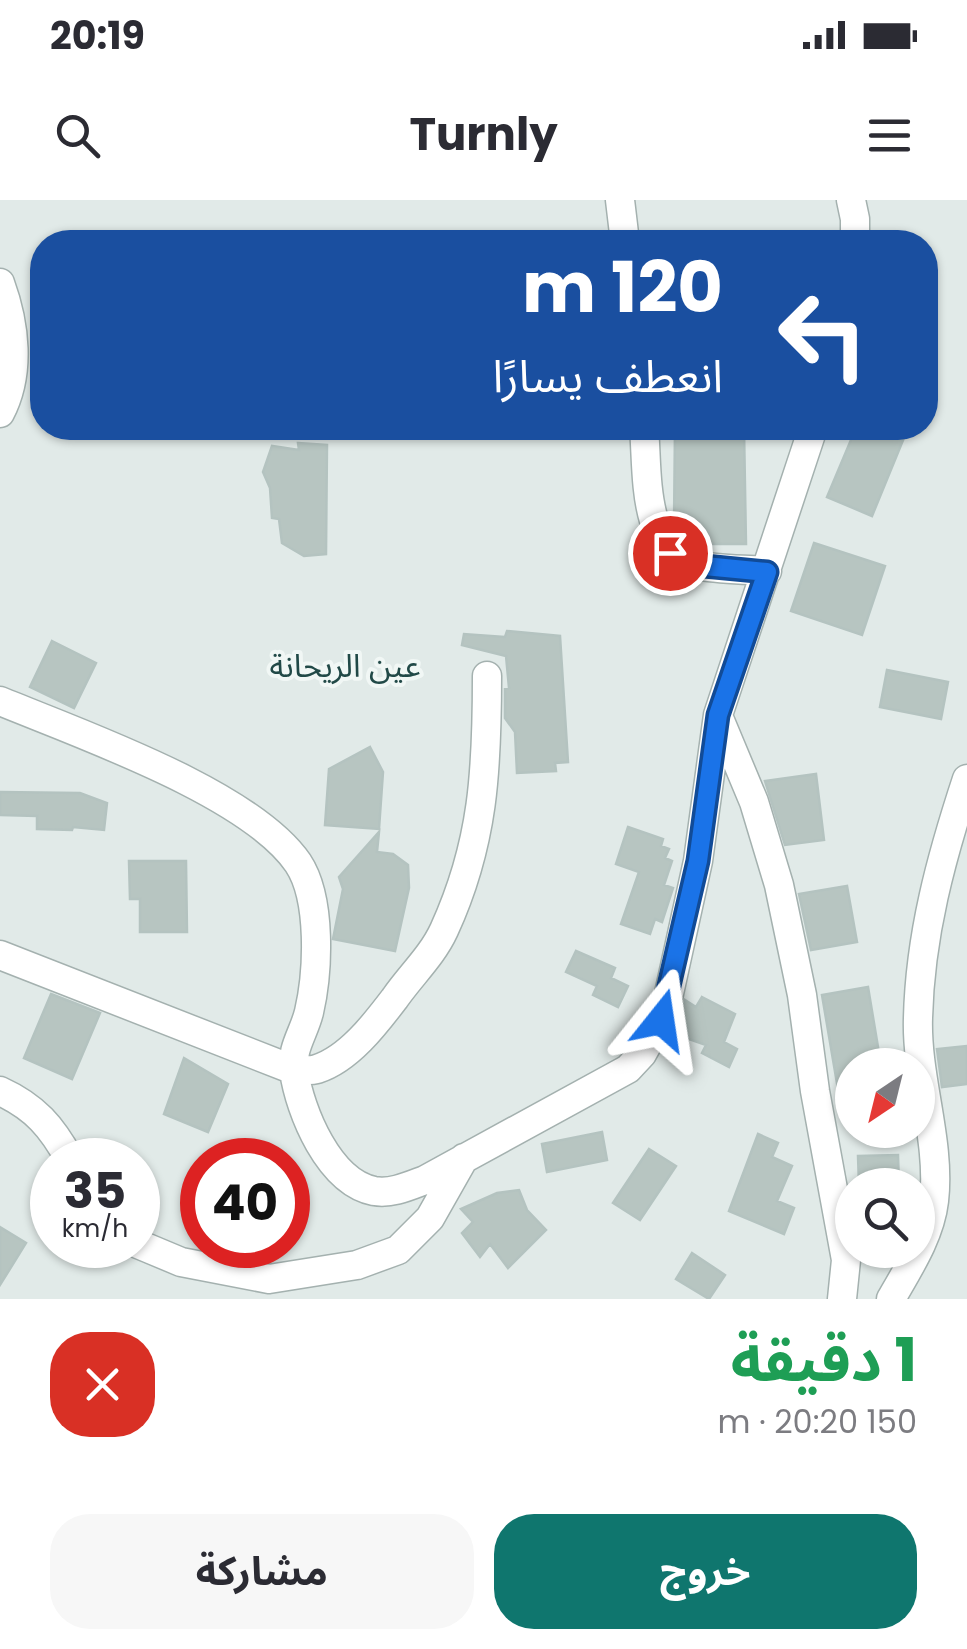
<!DOCTYPE html>
<html lang="ar">
<head>
<meta charset="utf-8">
<style>
	:root { --surface:#fff; --page:#f7f7f7; --text:#2b2b33; --muted:#7c7c81; --accent:#0f766e }
	body { margin:0; font-family:Poppins,"Noto Sans Arabic",sans-serif; background:var(--page); color:var(--text); direction:rtl; height:100vh; display:flex; flex-direction:column; font-size:38px; white-space:nowrap }
	* { box-sizing:border-box; margin:0 }
	p { font-size:32px; color:var(--muted) }
	.icon { flex:none; width:55px; height:55px; fill:none; stroke:currentColor; stroke-width:2; stroke-linecap:round; stroke-linejoin:round }
	.map { position:relative; height:1099px; overflow:hidden; direction:ltr }
	.details { display:flex; flex-direction:column; background:var(--surface); flex:1 }
	.details>* { flex:none }
	.hud { position:absolute; left:30px; top:30px; width:908px; height:210px; border-radius:40px; box-shadow:0 2px 8px #0004; direction:rtl; background:#1a4fa0; color:#fff; overflow:hidden }
	.needle { width:65px; rotate:215deg }
	.buttons { position:absolute; left:835px; top:848px; display:grid; gap:20px }
	.buttons a { display:grid; place-items:center; width:100px; height:100px; border-radius:50%; background:var(--surface); box-shadow:0 2px 8px #0004; font-size:50px }
	.speed { position:absolute; left:30px; top:938px; display:flex; gap:20px; font-size:50px; font-weight:700; text-align:center }
	.speed>* { display:grid; place-content:center; width:130px; height:130px; border-radius:50%; background:var(--surface); box-shadow:0 2px 8px #0004; line-height:1 }
	.speed small { font-size:25px; font-weight:400 }
	.speed .limit { border:15px solid #d22; background:#fff; color:#111 }
	.pin { position:absolute; display:grid; place-items:center; width:85px; height:85px; color:#fff; margin:-42px; border:5px solid #fff; border-radius:50%; box-shadow:0 2px 10px #0007 }
	.me { position:absolute; width:110px; margin:-55px; rotate:15deg; stroke-linejoin:round; filter:drop-shadow(0 0 8px #0008) }
	.turn { display:flex; align-items:center; gap:35px; height:210px; padding:0 50px; font-size:45px }
	.turn .icon { width:130px; height:130px; stroke-width:2.5 }
	.turn b { display:block; font-size:70px; line-height:85px }
	.round { display:grid; place-items:center; flex:none; width:105px; height:105px; border-radius:40px; background:var(--page) }
	.summary { display:flex; align-items:center; justify-content:space-between; height:170px; padding:0 50px }
	h1 { font-size:60px; font-weight:700; line-height:75px; color:#1e9e55 }
	.primary-button { display:flex; gap:20px; margin-top:auto; padding:20px 50px }
	.primary-button a { flex:1; height:115px; border-radius:40px; background:var(--accent); color:#fff; font-size:40px; font-weight:700; line-height:115px; text-align:center }
	.primary-button a+a { background:var(--page); color:var(--text) }
	.status { display:flex; justify-content:space-between; align-items:center; height:70px; padding:0 50px; background:var(--surface); direction:ltr }
	.status svg { height:28px; fill:currentColor }
	header { display:flex; justify-content:space-between; align-items:center; height:130px; padding:0 50px; background:var(--surface); font-size:45px; font-weight:700 }
	.map>svg:first-child { display:block }
	.building { fill:#b7c5c1; stroke:#b4c3c0; stroke-width:2.5 }
	.lines { fill:none; stroke-linecap:round; stroke-linejoin:round }
	.minor-casing { stroke:#a4b1af; stroke-width:31 }
	.minor { stroke:#fff; stroke-width:28 }
	.route-casing { stroke:#114b97; stroke-width:25 }
	.route { stroke:#1a73e8; stroke-width:18 }
	.labels { text-anchor:middle; stroke-width:8; stroke-linejoin:round; paint-order:stroke }
	.quarter-label { font-size:32px; fill:#214947; stroke:#f1f7f5 }
</style>
</head>
<body>
<div class="status"><b>20:19</b><svg viewBox="0 0 49 12"><path d="M0 12V9h3v3zM5 12V6h3v6zM10 12V3h3v9zM15 12V0h3v12zM26 1h20v11H26zM47 4h2v5h-2z"/></svg></div>
<header><svg class="icon" aria-label="menu" viewBox="0 0 24 24"><path d="M4 6h16M4 12h16M4 18h16"/></svg>Turnly<svg class="icon" aria-label="search" viewBox="0 0 24 24"><circle cx="10" cy="10" r="6"/><path d="M15 15l6 6"/></svg></header>
<div class="map">
<svg width="967" height="1099" viewBox="0 0 967 1099">
	<rect width="100%" height="100%" fill="#e1eae8"/>
	<path class="building" d="M675,228h69l2,116h-54l-13,-10 -5,-10z
		M856,228h52l-36,88 -45,-19z
		M298,243l29,2 -1,109 -22,2 -22,-13 -3,-24 -7,-1 -2,-30 -7,-16 9,-26 27,4z
		M814,343l71,23 -23,69 -71,-24z
		M507,431l53,5 8,126 -13,1 1,8 -39,2 -2,-41 -10,-14v-29l4,-1 -3,-32 -44,-11 2,-11 41,3z
		M52,441l44,22 -22,45 -44,-21z
		M887,470l61,12 -7,37 -61,-12z
		M370,547l13,25 -4,57 -54,-4 4,-56z
		M816,574l8,66 -39,5 -20,-64z
		M0,592l80,1 27,10 -3,27 -31,-3 -1,3 -35,-1v-13l-37,-1z
		M628,627l35,12 -2,7 8,3 -4,9 7,3 -8,24 9,3 -11,34 -7,-3 -5,15 -29,-10 18,-52 -23,-8z
		M379,632l-2,20 16,2 15,11 1,23 -14,63 -62,-12 10,-50 -4,-12z
		M129,661h57l1,71h-47v-33h-10z
		M847,686l10,56 -46,8 -12,-56z
		M576,751l39,17 -4,10 17,8 -10,21 -25,-12 4,-9 -31,-14z
		M868,787l13,78h-29v41l-11,1 -19,-112z
		M51,794l49,19 -28,66 -48,-21z
		M702,797l33,17 -11,28 13,7 -8,18 -27,-14 4,-8 -17,-6 -6,-31 2,-8 11,7z
		M967,846v38l-25,3 -5,-38z
		M184,858l44,26 -20,48 -44,-18z
		M602,932l5,28 -60,12 -5,-28z
		M758,934l20,9 -6,14 20,9 -15,35 17,7 -10,26 -55,-23z
		M649,949l27,17 -36,54 -27,-17z
		M898,955l1,30h-40l-1,-29z
		M519,990l8,20 19,20 -38,38 -18,-24 -10,13 -18,-24 11,-11 -12,-13 36,-16z
		M0,1027l26,16 -26,42z
		M692,1053l33,22 -16,24 -33,-20z"/>
	<g class="lines">
		<g class="minor-casing">
			<path id="minor" d="M620,0l5,42
				M851,0l4,19v23
				M0,83c15,41 21,90 0,130
				M644,228c4,44 -3,124 52,137 22,5 48,4 71,6
				M0,501c80,33 250,92 298,162 24,36 20,110 11,149 -5,21 -18,36 -15,59 6,41 35,111 80,120 18,3 35,-5 51,-11l203,-111 14,-15 19,-34 7,-22 30,-137 20,-146 95,-287
				M718,516l36,86 25,83 23,110 13,96 31,169 -4,39
				M0,755l294,115c7,0 17,1 23,-1 32,-10 59,-46 78,-71 16,-23 37,-42 49,-68 40,-87 43,-161 43,-254
				M0,891c35,16 52,36 70,69
				M138,1044l43,18 88,17 88,-14 41,-15 32,-32 34,-60
				M891,1099c17,-30 39,-63 43,-98 7,-60 -18,-123 -16,-183 2,-83 23,-160 49,-239"/>
		</g>
		<use href="#minor" class="minor"/>
	</g>
	<g class="lines">
		<g class="route-casing">
			<path id="route" d="M661,820l37,-159 20,-146 49,-143 -73,-7 -24,-12"/>
		</g>
		<use href="#route" class="route"/>
	</g>
	<g class="labels">
		<g class="quarter-label">
			<text x="345" y="477">عين الريحانة</text>
		</g>
	</g>
</svg>
<div class="buttons">
<a><svg class="needle" viewBox="-14 -14 28 28"><path d="M0-13l5 13h-10z" fill="#e53935"/><path d="M0 13l5-13h-10z" fill="#7c7c81"/></svg></a>
<a><svg class="icon" aria-label="search" viewBox="0 0 24 24"><circle cx="10" cy="10" r="6"/><path d="M15 15l6 6"/></svg></a>
</div>
<div class="speed"><div>35<small>km/h</small></div><div class="limit">40</div></div>
<div class="pin" style="left:670px;top:353px;background:#d93025"><svg class="icon" aria-label="arrive" viewBox="0 0 24 24"><path d="M6 21V4h12l-3 4 3 4H6"/></svg></div>
<svg class="me" style="left:661px;top:820px" viewBox="-20 -20 40 40"><path d="M0-17L14 15 0 8-14 15z" fill="#1a73e8" stroke="#fff" stroke-width="4"/></svg>
<div class="hud">
<div class="turn"><svg class="icon" aria-label="left" viewBox="0 0 24 24"><path d="M17 20v-9H6M10 6l-5 5 5 5"/></svg><div><b>120 m</b>انعطف يسارًا</div></div>
</div>
</div>
<section class="details">
<div class="summary"><div><h1>1 دقيقة</h1><p>150 m · 20:20</p></div><a class="round" style="background:#d93025;color:#fff"><svg class="icon" aria-label="close" viewBox="0 0 24 24"><path d="M6 6l12 12M18 6L6 18"/></svg></a></div>
<div class="primary-button"><a>خروج</a><a>مشاركة</a></div>
</section>
</body>
</html>
